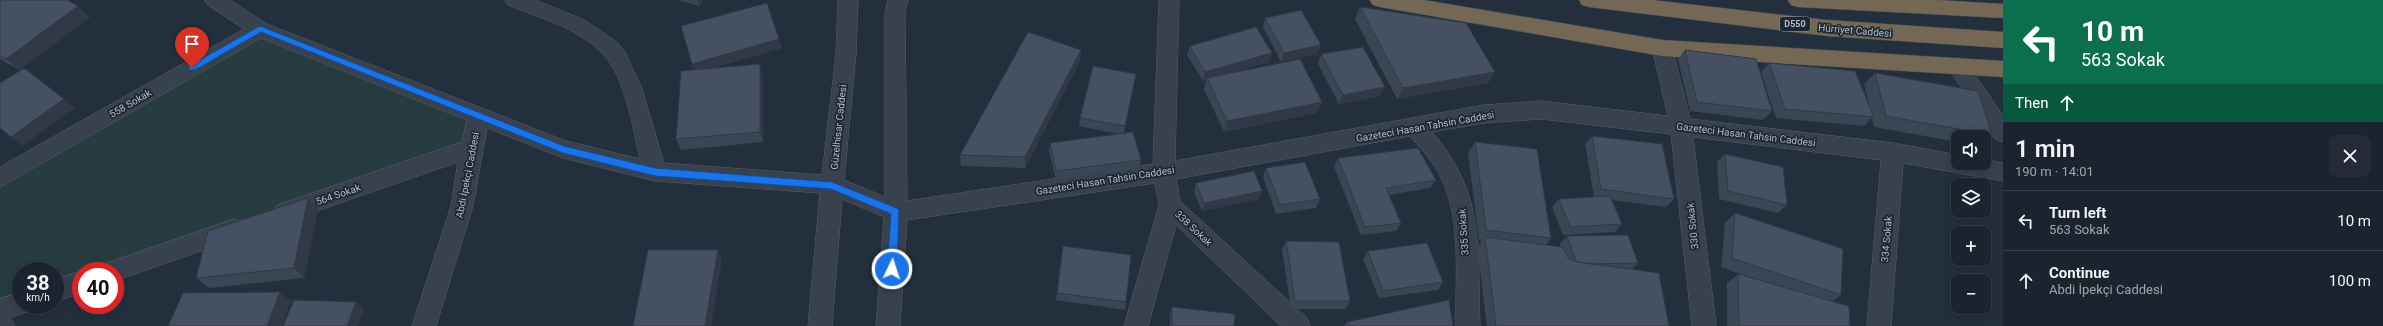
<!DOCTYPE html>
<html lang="en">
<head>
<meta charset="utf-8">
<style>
	:root { --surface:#1b232e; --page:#242b36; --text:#f1f3f6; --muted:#a0a4aa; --line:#39404a }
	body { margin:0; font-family:Roboto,sans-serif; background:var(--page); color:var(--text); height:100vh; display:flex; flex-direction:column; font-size:15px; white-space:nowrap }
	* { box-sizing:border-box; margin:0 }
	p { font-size:13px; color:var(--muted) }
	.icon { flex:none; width:22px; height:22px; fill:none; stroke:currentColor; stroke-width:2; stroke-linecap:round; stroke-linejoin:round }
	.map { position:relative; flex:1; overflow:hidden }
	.sheet { display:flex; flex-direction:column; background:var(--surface); width:380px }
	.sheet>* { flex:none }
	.banner { background:#0b6e4f; color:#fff; overflow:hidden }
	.buttons { position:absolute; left:1951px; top:130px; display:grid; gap:8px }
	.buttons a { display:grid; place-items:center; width:40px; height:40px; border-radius:8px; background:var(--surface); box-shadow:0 2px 10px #0003,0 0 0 1px var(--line); font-size:20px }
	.speed { position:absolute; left:12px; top:262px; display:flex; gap:8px; font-size:20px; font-weight:700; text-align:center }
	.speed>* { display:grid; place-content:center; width:52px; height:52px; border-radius:50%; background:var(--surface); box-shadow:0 2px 10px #0003,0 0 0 1px var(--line); line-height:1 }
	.speed small { font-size:10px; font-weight:400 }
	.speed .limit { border:6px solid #d22; background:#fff; color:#111 }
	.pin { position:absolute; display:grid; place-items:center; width:34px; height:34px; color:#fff; margin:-41px -17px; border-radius:50% 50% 50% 0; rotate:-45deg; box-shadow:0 0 4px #0007 }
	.pin .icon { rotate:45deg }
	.me { position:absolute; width:44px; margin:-22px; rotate:4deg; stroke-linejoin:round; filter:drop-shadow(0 0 3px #0008) }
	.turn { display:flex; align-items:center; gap:14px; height:84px; padding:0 12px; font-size:18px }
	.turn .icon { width:52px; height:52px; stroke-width:2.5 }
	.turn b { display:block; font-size:28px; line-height:34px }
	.then { display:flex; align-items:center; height:38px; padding:0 12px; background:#0003; gap:8px; font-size:15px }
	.round { display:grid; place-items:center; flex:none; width:42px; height:42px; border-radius:8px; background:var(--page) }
	.headline { display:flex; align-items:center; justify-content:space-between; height:68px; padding:0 12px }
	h1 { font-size:24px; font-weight:600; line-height:30px }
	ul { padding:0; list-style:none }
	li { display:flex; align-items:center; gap:12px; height:60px; padding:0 12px; border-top:1px solid var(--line) }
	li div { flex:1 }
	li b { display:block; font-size:15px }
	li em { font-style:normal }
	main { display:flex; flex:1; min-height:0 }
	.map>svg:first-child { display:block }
	.green { fill:#263c3f }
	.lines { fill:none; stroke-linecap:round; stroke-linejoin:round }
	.minor-casing { stroke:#565f6c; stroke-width:1 }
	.highway-casing { stroke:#434c59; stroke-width:1 }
	.minor { fill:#38414e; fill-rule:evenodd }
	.highway { fill:#746855; fill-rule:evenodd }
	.wall { fill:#3b4654 }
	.shaded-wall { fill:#303945 }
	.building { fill:#455162; stroke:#303945 }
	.route { fill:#1a73e8; stroke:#114b97 }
	.labels { text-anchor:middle; stroke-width:3.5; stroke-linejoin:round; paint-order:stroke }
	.shield { fill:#1d2633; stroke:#878f9c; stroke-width:1 }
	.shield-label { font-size:9px; font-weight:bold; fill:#b4bcc9 }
	.street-label { font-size:10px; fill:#b4bcc9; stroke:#1d2633 }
</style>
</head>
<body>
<main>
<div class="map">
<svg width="2003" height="326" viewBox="0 0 2003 326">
	<rect width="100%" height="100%" fill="#242f3e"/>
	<path class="green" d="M260,29l219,86 -8,33 -358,123h-32l-26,20v-20h-34v32l-21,7v-132z"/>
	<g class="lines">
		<g class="minor-casing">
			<path id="minor" d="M205,0h25l37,24 299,117 74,18c-7,-30 -15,-82 -37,-105 -25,-26 -63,-36 -95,-49l-3,-5h30l49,20 33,22 8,10 17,37 22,74 158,12 14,-121 2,-54h20l-2,54 -12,126 41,17v-184l3,-13h20l-3,13 2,188 246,-37 6,-164h20l-4,161 309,-56 57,-4 127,15 -16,-68 3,-6 7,-2 7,2 3,6 18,71 203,24 65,12v8h26v-4l19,4v18l-100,-18 -12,163h-24l14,-166 -188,-23 23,189h-24l-21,-192 -130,-15 -57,4 -52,9c54,62 45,117 48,194h-24c-1,-44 6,-108 -15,-148 -7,-16 -20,-29 -31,-42l-234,43 4,22 127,117 3,8h-29l-105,-101 -28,101h-24l35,-121 -4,-22 -248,37 -7,106h-24l8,-109 -42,-18 -10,127h-24l12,-133 -165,-12 -92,-23 -76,-30 -14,78 -37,120h-24l39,-120 7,-44 -173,60 -8,-3 -3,-7 3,-7 185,-63 5,-22 -206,-82 -261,149v-20l244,-138 -36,-24z
				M1958,58l7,2 38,56v26l-8,-3 -44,-67 -3,-6 3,-6z
				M235,219l8,3 3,7 -3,7 -128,45v-10h-14l4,-7z
				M81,271v22l-26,9v-22z
				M21,292v13h11l-3,6 -19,7 5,8h-15v-27z"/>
		</g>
		<g class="highway-casing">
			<path id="highway" d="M1370,0h54l238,40 341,21v16l-341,-21 -282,-49 -7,-2z
				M1579,0h73l175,20 176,12v16l-176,-12 -238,-29 -7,-2z
				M1788,0h149l66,4v14l-205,-11 -7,-2z"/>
		</g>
		<use href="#minor" class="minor"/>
		<use href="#highway" class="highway"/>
	</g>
	<path class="wall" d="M0,0l90,17 -71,53 -19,-11z
		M678,0h25l-4,6z
		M1360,7l135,65 -7,11 -91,16 -42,-80z
		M1265,18l56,27 -4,9 -36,8 -18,-35z
		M1190,46l79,16 -35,10 83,41 -93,19 -20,-43 2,-9 -3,1 -16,-26z
		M782,48l-73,21 54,6v67l-82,8 -5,-11 18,-69 -2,-6z
		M1081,50l-1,11 -55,107 -64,-2 -1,-11z
		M1685,50l87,61 -9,9 -73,-9 -12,-52z
		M1321,54l64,33 -5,9 -41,8 -21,-40z
		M1769,63l100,42 -5,-21 11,-11 117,62 -8,6v-4h-26v5l-84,-15 -2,-9 -8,8 -88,-8 -15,-46z
		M1136,74l-12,59 17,27 -2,8 -83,12 -7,-28 1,-9 68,-9 -39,-8 1,-8z
		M1592,136l82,63 -8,8 -54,-7 10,24 -7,8 -52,3 -11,-28 7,-8 35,-2 -9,-53z
		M1475,142l76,96 -5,7 15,2 -1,-3 7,-8 71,27 -6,6 37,57h-182l-10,-79 5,-6 -3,-1 -11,-87z
		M1725,154l62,51 -9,8 -59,-14 -2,-37z
		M1338,158l98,22 -6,8 -41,7 12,28 -5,8 -35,4 -27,-68z
		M1266,168l54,31 -4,9 -40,6 -13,-37z
		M1196,183l63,16 -57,12 -8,-19z
		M318,208l-14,70 -95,10 -13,-10z
		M1735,213l106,82 -8,6 17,25h-123v-43l11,-9 13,4 -30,-11 4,-44z
		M1286,241l64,60 -5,8h-54l-9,-60z
		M1368,251l75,31 -5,8 -59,8 -16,-39z
		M1057,293l69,9 -1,8 -69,-10z
		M1172,307l62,19h-64v-11z
		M1347,322l106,4h-109z"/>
	<path class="shaded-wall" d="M697,0h6l-4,6z
		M78,6l12,11 -71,53 -13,-11z
		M779,39l3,9 -87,25 -3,-9z
		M1321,45l-4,9 -36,8 3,-9z
		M1081,50l-1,11 -55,107v-11z
		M1272,53l-3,9 -61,18 -1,-2 -1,2 -3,1 2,-9z
		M760,64l3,11v67l-3,-10z
		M1495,72l-7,11 -91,16 6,-11z
		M1385,87l-5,9 -41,8 4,-9z
		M64,99l11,9 -53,38 -11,-9z
		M1322,102l-5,11 -93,19 3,-11z
		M1262,191l-3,8 -57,12 2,-8z
		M308,198l10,10 -14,70 -10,-10z
		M718,250l4,10 -11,66h-6z
		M280,292l11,9 -9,25h-15z
		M356,302l8,7 -6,17h-11z"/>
	<path class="building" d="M0,0h68l10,6 -72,53 -6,-4z
		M767,3l12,36 -87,25 -11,-38z
		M1360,7l106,16 29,49 -92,16z
		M1301,10l20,35 -37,8 -19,-35z
		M1256,27l16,26 -67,19 -15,-26z
		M1028,32l53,18 -56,107 -65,-2z
		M1363,47l22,40 -42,8 -22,-41z
		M1685,50l71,9 16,52 -75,-9z
		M1300,59l22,43 -95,19 -20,-43z
		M1769,63l86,8 19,46 -89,-8z
		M760,64v68l-84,7 5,-68z
		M1093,66l43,8 -11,52 -45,-8z
		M24,68l40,31 -53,38 -11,-9v-45z
		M1875,73l103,18 14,44 -106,-19z
		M1133,132l8,28 -85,11 -6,-28z
		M1592,136l70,8 12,55 -73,-10z
		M1475,142l62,7 14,89 -65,-8z
		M1418,148l18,32 -50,8 15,35 -36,4 -27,-69z
		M1725,154l58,13 4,38 -59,-14z
		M1305,162l15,37 -40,6 -14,-37z
		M1254,171l8,20 -58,12 -8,-20z
		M1610,196l12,28 -52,3 -11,-28z
		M308,198l-14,70 -98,10 12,-47z
		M1735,213l108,36 -2,46 -109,-37z
		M1628,235l10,28 -48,1 -14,-3 -9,-25z
		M1485,237l77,10 7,12 9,3 81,11 10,53h-173z
		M1286,241l53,1 11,59h-55z
		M1427,243l16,39 -60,9 -15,-40z
		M1063,246l68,9 -5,47 -69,-9z
		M648,250h70l-13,76h-72z
		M1738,274l111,32 1,20h-111z
		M280,292l-13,34h-99l15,-33z
		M294,300l62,2 -9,24h-64z
		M1449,300l4,26h-102l-4,-4z
		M1172,307l63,7 -1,12h-62z"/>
	<path class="route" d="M260,26l304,120 91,22 177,14 67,27 -2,60 -5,4 -5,-4 4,-55 -60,-25 -176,-13 -92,-23 -302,-121 -66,38h-6v-4z"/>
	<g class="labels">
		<rect class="shield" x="1780" y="17" width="30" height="14" rx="3"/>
		<g class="shield-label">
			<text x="1795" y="27">D550</text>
		</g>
		<g class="street-label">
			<text transform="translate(1855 30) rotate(5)" y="4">Hürriyet Caddesi</text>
			<text transform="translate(130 103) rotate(-30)" y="4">558 Sokak</text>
			<text transform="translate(1425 126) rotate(-10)" y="4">Gazeteci Hasan Tahsin Caddesi</text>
			<text transform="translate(838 127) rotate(-84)" y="4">Güzelhisar Caddesi</text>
			<text transform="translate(1746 134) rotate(7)" y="4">Gazeteci Hasan Tahsin Caddesi</text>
			<text transform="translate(467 175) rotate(-79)" y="4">Abdi İpekçi Caddesi</text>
			<text transform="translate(1105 180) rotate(-9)" y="4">Gazeteci Hasan Tahsin Caddesi</text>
			<text transform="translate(338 194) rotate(-19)" y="4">564 Sokak</text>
			<text transform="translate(1692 226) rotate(-96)" y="4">330 Sokak</text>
			<text transform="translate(1194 228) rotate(43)" y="4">338 Sokak</text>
			<text transform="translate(1463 232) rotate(-94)" y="4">335 Sokak</text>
			<text transform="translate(1886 239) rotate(-85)" y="4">334 Sokak</text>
		</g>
	</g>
</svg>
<div class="buttons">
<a><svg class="icon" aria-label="sound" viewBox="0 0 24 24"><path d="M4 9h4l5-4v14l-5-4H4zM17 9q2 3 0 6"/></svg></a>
<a><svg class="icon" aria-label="layers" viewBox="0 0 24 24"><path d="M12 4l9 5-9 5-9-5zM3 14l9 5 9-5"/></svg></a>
<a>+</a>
<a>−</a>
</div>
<div class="speed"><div>38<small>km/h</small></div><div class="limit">40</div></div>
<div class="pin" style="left:192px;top:68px;background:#d93025"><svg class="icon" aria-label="arrive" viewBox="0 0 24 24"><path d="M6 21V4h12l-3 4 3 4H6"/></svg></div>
<svg class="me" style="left:892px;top:269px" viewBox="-20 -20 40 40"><circle r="17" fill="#1a73e8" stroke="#fff" stroke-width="3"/><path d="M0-11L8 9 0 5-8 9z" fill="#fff"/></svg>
</div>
<section class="sheet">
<div class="banner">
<div class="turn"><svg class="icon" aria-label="left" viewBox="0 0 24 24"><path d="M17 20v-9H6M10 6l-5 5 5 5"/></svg><div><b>10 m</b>563 Sokak</div></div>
<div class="then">Then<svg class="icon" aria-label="ahead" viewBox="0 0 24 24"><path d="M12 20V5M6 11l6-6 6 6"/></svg></div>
</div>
<div class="headline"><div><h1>1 min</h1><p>190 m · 14:01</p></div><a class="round"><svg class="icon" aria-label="close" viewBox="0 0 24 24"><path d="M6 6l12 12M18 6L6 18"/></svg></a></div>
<ul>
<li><svg class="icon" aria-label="left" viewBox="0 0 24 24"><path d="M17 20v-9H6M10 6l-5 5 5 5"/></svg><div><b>Turn left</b><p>563 Sokak</p></div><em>10 m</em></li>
<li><svg class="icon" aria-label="ahead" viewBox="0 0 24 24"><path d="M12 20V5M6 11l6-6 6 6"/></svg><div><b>Continue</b><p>Abdi İpekçi Caddesi</p></div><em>100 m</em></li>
</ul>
</section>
</main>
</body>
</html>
